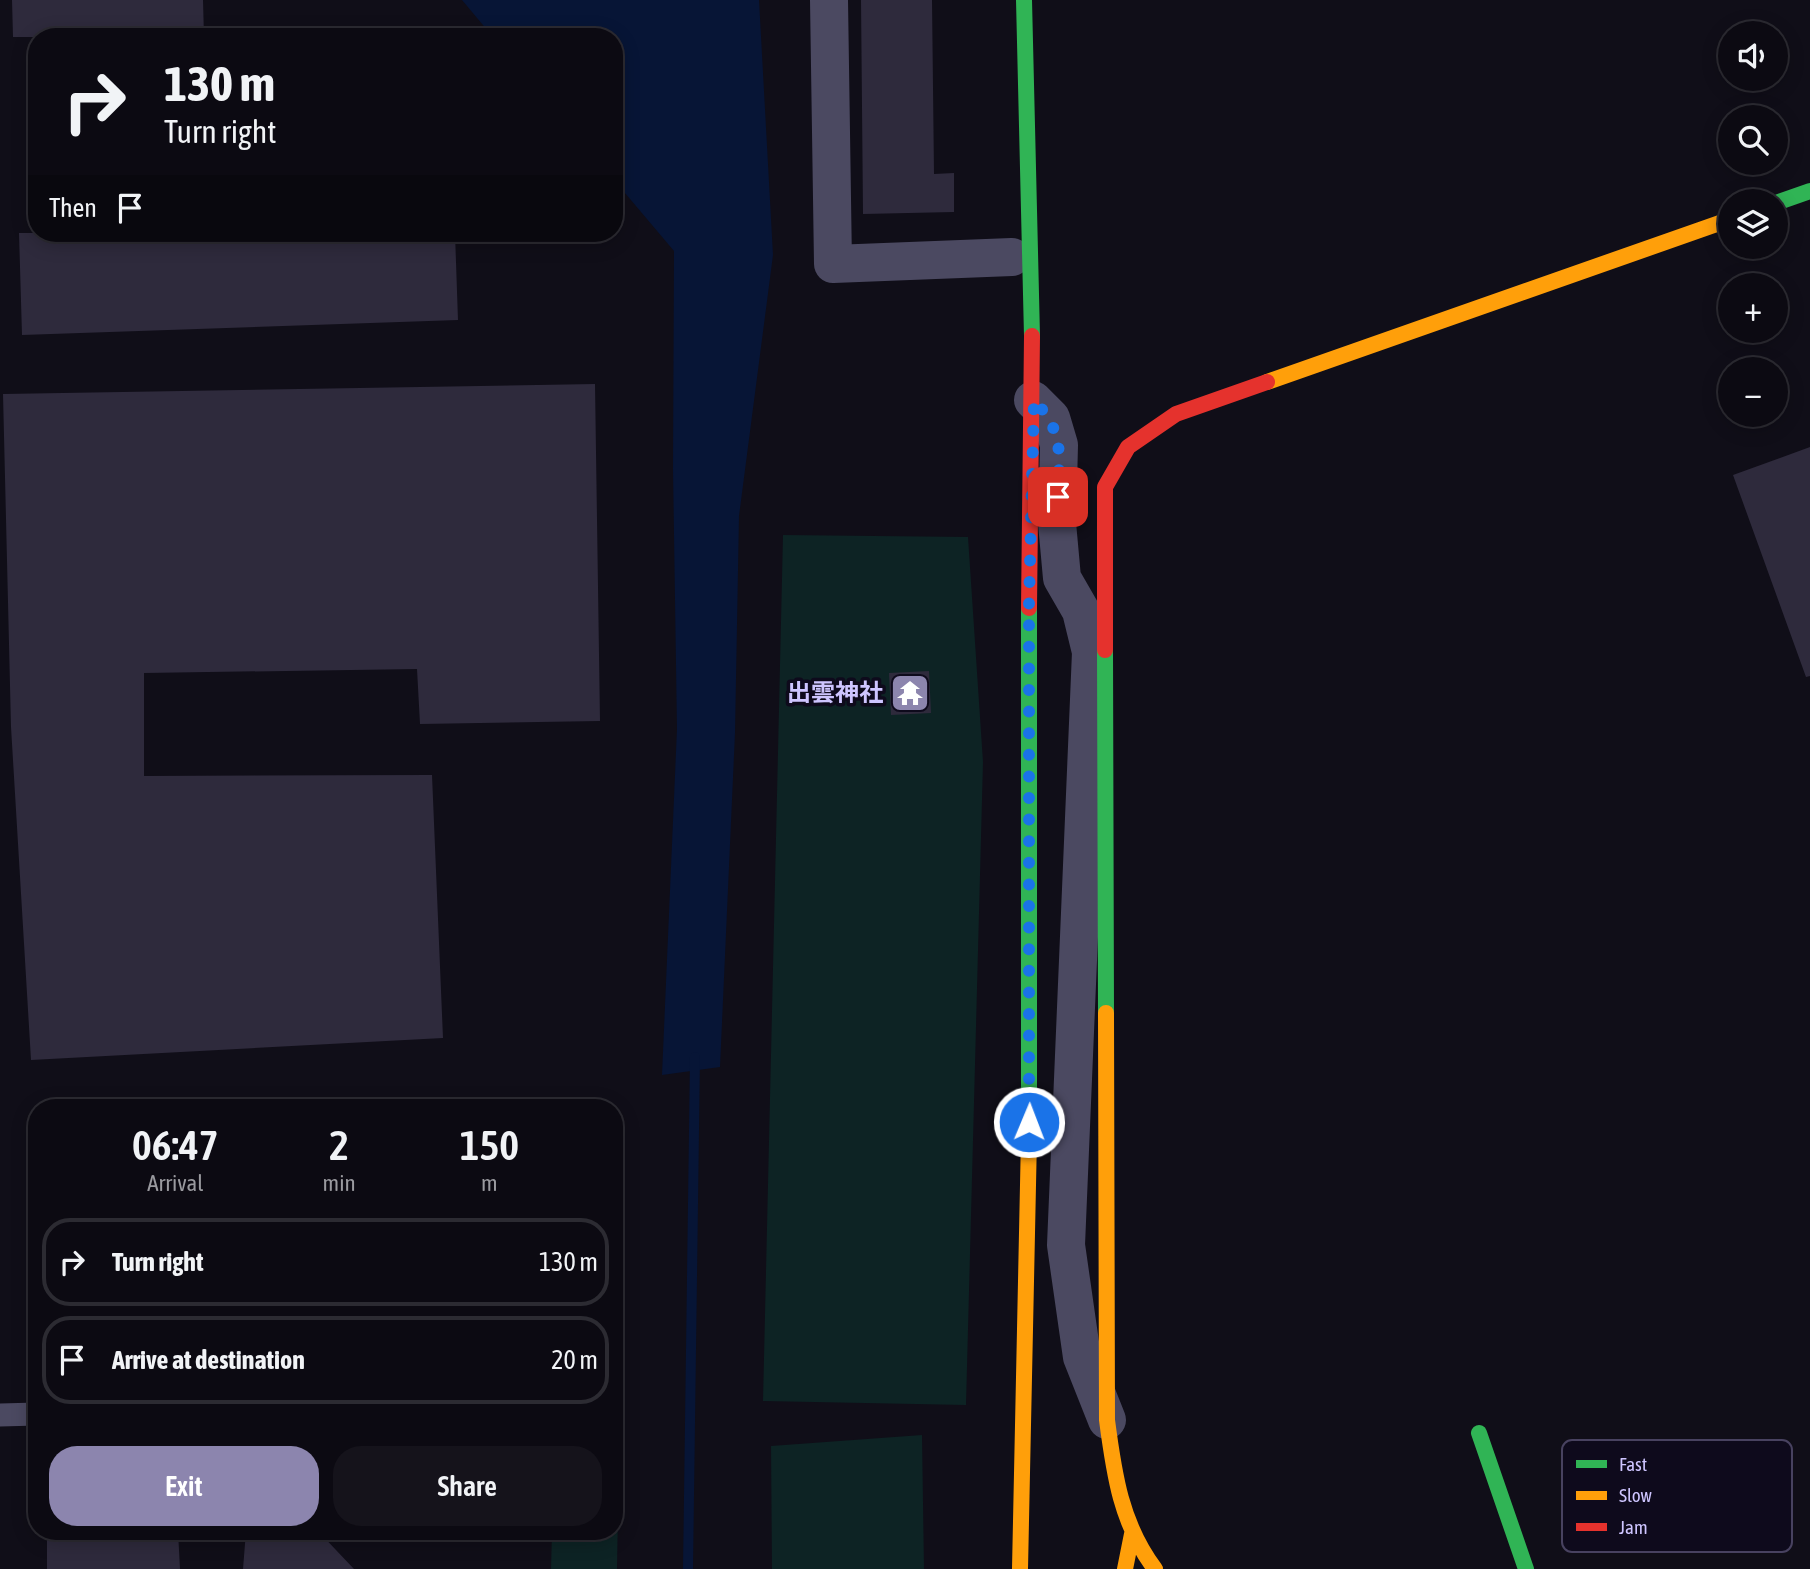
<!DOCTYPE html>
<html lang="en">
<head>
<meta charset="utf-8">
<style>
	:root { --surface:#0c0a12; --page:#15131b; --text:#f1f3f6; --muted:#9a9a9f; --line:#2c2b32; --accent:#8c85ae }
	body { margin:0; font-family:"Asap Condensed","Noto Sans JP",sans-serif; background:var(--page); color:var(--text); height:100vh; display:flex; flex-direction:column; font-size:26px; white-space:nowrap }
	* { box-sizing:border-box; margin:0 }
	p { font-size:23px; color:var(--muted) }
	.icon { flex:none; width:38px; height:38px; fill:none; stroke:currentColor; stroke-width:2; stroke-linecap:round; stroke-linejoin:round }
	.map { position:relative; flex:1; overflow:hidden }
	.sheet { position:absolute; left:28px; top:1099px; width:595px; height:441px; display:flex; flex-direction:column; background:var(--surface); border-radius:28px; box-shadow:0 4px 18px #0003,0 0 0 2px var(--line) }
	.sheet>* { flex:none }
	.hud { position:absolute; left:28px; top:28px; width:595px; height:214px; border-radius:28px; box-shadow:0 4px 18px #0003,0 0 0 2px var(--line); background:#0c0a12; color:var(--text); overflow:hidden }
	.tools { position:absolute; left:1718px; top:21px; display:grid; gap:14px }
	.tools a { display:grid; place-items:center; width:70px; height:70px; border-radius:50%; background:var(--surface); box-shadow:0 4px 18px #0003,0 0 0 2px var(--line); font-size:35px }
	.pin { position:absolute; display:grid; place-items:center; width:60px; height:60px; color:#fff; margin:-30px; border-radius:14px; box-shadow:0 4px 10px #0006 }
	.me { position:absolute; width:77px; margin:-38px; rotate:1deg; stroke-linejoin:round; filter:drop-shadow(0 0 5px #0008) }
	.turn { display:flex; align-items:center; gap:24px; height:147px; padding:0 21px; font-size:32px }
	.turn .icon { width:91px; height:91px; stroke-width:2.5 }
	.turn b { display:block; font-size:49px; line-height:60px }
	.then { display:flex; align-items:center; height:66px; padding:0 21px; background:#0003; gap:14px; font-size:26px }
	.eta { display:flex; justify-content:space-evenly; align-items:center; height:119px; text-align:center }
	.eta b { font-size:42px; font-weight:600; line-height:49px }
	.action { display:flex; gap:14px; margin-top:auto; padding:14px 21px }
	.action a { flex:1; height:80px; border-radius:28px; background:var(--accent); color:#fff; font-size:28px; font-weight:600; line-height:80px; text-align:center }
	.action a+a { background:var(--page); color:var(--text) }
	ul { padding:0; list-style:none }
	li { display:flex; align-items:center; gap:21px; height:88px; margin:0 14px 10px; padding:0 7px; border:4px solid var(--line); border-radius:28px }
	li div { flex:1 }
	li b { display:block; font-size:26px }
	li em { font-style:normal }
	.map>svg:first-child { display:block }
	.green { fill:#0d2324 }
	.water { fill:#071536 }
	.lines { fill:none; stroke-linecap:round; stroke-linejoin:round }
	.stream { stroke:#071536; stroke-width:10 }
	.building { fill:#2e2a3c }
	.lane { stroke:#4b4961; stroke-width:23 }
	.street { stroke:#4b4961; stroke-width:38 }
	.fast { stroke:#30b455; stroke-width:16 }
	.slow { stroke:#ff9f0a; stroke-width:16 }
	.jam { stroke:#e5322d; stroke-width:16 }
	.route { stroke:#1a73e8; stroke-width:12; stroke-dasharray:0 21.6 }
	.labels { text-anchor:middle; stroke-width:7; stroke-linejoin:round; paint-order:stroke }
	.poi-label { font-size:24px; font-weight:bold; fill:#cec5ff; stroke:#0e0a1c; text-anchor:end }
	.key { fill:#0e0a1c; stroke:#484260; stroke-width:2 }
	.key-label { font-size:19px; fill:#cec5ff }
</style>
</head>
<body>
<div class="map">
<svg width="1810" height="1569" viewBox="0 0 1810 1569">
	<rect width="100%" height="100%" fill="#100e18"/>
	<path class="green" d="M783,535l185,2 15,225 -17,643 -203,-4z
		M922,1435l2,134h-152l-1,-123z
		M614,1453h5l-2,116h-66l1,-38h62z"/>
	<path class="water" d="M462,0h297l14,255 -34,261 -4,217 -15,334 -58,8 15,-346 -4,-260 1,-218 -60,-71v-143h-121z"/>
	<g class="lines">
		<path class="stream" d="M688,1569l7,-512"/>
	</g>
	<path class="building" d="M12,0h191l1,37h-191z
		M861,0h71l2,174 20,-1v39l-91,2z
		M19,233h436l3,87 -436,15z
		M595,384l5,337 -180,3 -3,-55 -273,4v103l288,-1 11,263 -412,22 -20,-333 -8,-333z
		M1810,447v229l-4,1 -73,-202z
		M929,671l2,42 -40,2 -2,-42z
		M47,1531h131l2,38h-133z
		M246,1531h72l36,38h-111z"/>
	<g class="lines">
		<path class="lane" d="M0,1415l37,-1"/>
		<path class="street" d="M829,0l4,264 179,-7
			M1033,400l18,18 8,27 -2,78 5,55 19,33 10,41 -25,593 16,112 25,63"/>
		<path class="fast" d="M1024,0l8,336
			M1776,203l34,-12
			M1105,650l1,363
			M1029,1137v-529
			M1479,1433l47,136"/>
		<path class="slow" d="M1267,382l464,-163
			M1106,1013l1,407c7,54 14,104 48,149
			M1020,1569l9,-432
			M1125,1569l7,-35"/>
		<path class="jam" d="M1029,608l3,-272
			M1105,650v-163l23,-40 48,-33 91,-32"/>
	</g>
	<g class="lines">
		<path class="route" d="M1029,1122v-518l5,-204c31,33 25,54 24,97"/>
	</g>
	<defs>
		<g id="temple-square" transform="scale(2.0125)"><rect x="-9" y="-9" width="18" height="18" rx="4" fill="#8c85ae" stroke="#0e0a1c"/><path d="M0-6L5-2H3V0L6.5 2.5H4V6H1.5V3h-3V6H-4V2.5H-6.5L-3 0V-2H-5Z" fill="#fff"/></g>
	</defs>
	<g fill-rule="evenodd">
		<use href="#temple-square" x="910" y="693"/>
	</g>
	<g class="labels">
		<g class="poi-label">
			<text x="883" y="701">出雲神社</text>
		</g>
	</g>
	<rect x="1562" y="1440" width="230" height="112" rx="10" class="key"/>
	<rect x="1576" y="1460" width="31" height="8" fill="#30b455"/>
	<rect x="1576" y="1491" width="31" height="9" fill="#ff9f0a"/>
	<rect x="1576" y="1523" width="31" height="8" fill="#e5322d"/>
	<g class="key-label">
		<text x="1619" y="1471">Fast</text>
		<text x="1619" y="1502">Slow</text>
		<text x="1619" y="1534">Jam</text>
	</g>
</svg>
<div class="tools">
<a><svg class="icon" aria-label="sound" viewBox="0 0 24 24"><path d="M4 9h4l5-4v14l-5-4H4zM17 9q2 3 0 6"/></svg></a>
<a><svg class="icon" aria-label="search" viewBox="0 0 24 24"><circle cx="10" cy="10" r="6"/><path d="M15 15l6 6"/></svg></a>
<a><svg class="icon" aria-label="layers" viewBox="0 0 24 24"><path d="M12 4l9 5-9 5-9-5zM3 14l9 5 9-5"/></svg></a>
<a>+</a>
<a>−</a>
</div>
<div class="pin" style="left:1058px;top:497px;background:#d93025"><svg class="icon" aria-label="arrive" viewBox="0 0 24 24"><path d="M6 21V4h12l-3 4 3 4H6"/></svg></div>
<svg class="me" style="left:1029px;top:1122px" viewBox="-20 -20 40 40"><circle r="17" fill="#1a73e8" stroke="#fff" stroke-width="3"/><path d="M0-11L8 9 0 5-8 9z" fill="#fff"/></svg>
<div class="hud">
<div class="turn"><svg class="icon" aria-label="right" viewBox="0 0 24 24"><path d="M7 20v-9h11M14 6l5 5-5 5"/></svg><div><b>130 m</b>Turn right</div></div>
<div class="then">Then<svg class="icon" aria-label="arrive" viewBox="0 0 24 24"><path d="M6 21V4h12l-3 4 3 4H6"/></svg></div>
</div>
<section class="sheet">
<div class="eta">
<div><b>06:47</b><p>Arrival</p></div>
<div><b>2</b><p>min</p></div>
<div><b>150</b><p>m</p></div>
</div>
<ul>
<li><svg class="icon" aria-label="right" viewBox="0 0 24 24"><path d="M7 20v-9h11M14 6l5 5-5 5"/></svg><div><b>Turn right</b></div><em>130 m</em></li>
<li><svg class="icon" aria-label="arrive" viewBox="0 0 24 24"><path d="M6 21V4h12l-3 4 3 4H6"/></svg><div><b>Arrive at destination</b></div><em>20 m</em></li>
</ul>
<div class="action"><a>Exit</a><a>Share</a></div>
</section>
</div>
</body>
</html>
